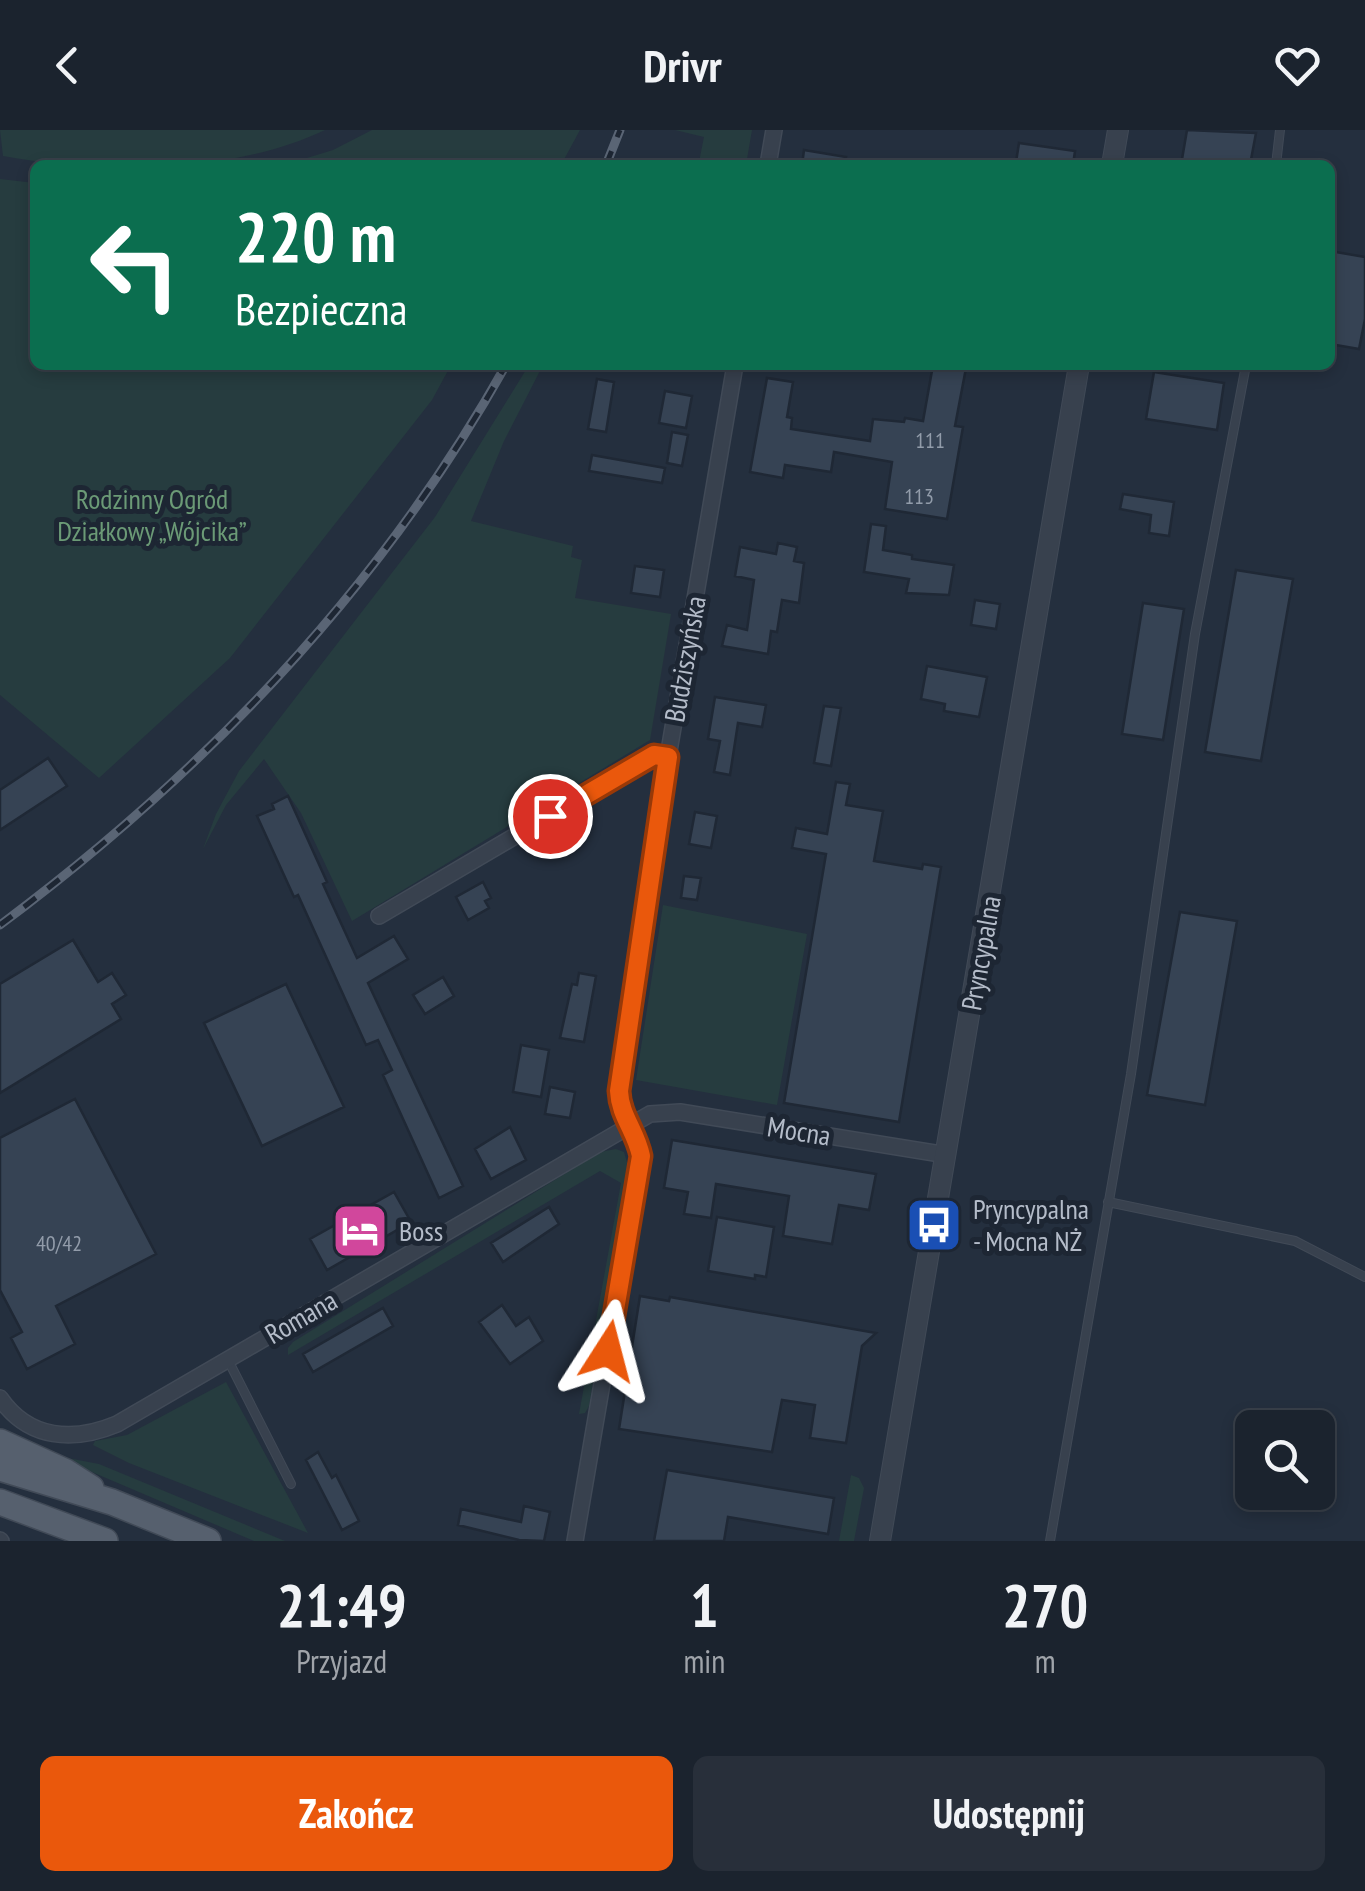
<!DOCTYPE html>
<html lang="pl">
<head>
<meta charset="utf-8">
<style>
	:root { --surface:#1b232e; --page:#282f3a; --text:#f1f3f6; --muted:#a0a4aa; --line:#39404a; --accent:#ea580c }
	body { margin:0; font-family:"PT Sans Narrow",sans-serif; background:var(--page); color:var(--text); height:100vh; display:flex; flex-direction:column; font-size:38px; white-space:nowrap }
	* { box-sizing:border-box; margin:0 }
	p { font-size:32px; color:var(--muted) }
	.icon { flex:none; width:55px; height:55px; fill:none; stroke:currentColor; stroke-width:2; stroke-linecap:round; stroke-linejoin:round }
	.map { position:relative; height:1411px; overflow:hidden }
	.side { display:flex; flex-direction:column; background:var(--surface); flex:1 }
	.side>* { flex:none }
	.banner { position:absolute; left:30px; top:30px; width:1305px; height:210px; border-radius:15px; box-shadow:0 5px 15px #0003,0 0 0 2px var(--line); background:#0b6e4f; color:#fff; overflow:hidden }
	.controls { position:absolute; left:1235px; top:1280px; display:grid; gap:20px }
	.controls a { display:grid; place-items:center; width:100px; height:100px; border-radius:15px; background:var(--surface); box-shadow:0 5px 15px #0003,0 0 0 2px var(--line); font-size:50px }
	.pin { position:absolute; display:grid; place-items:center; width:85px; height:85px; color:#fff; margin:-42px; border:5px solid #fff; border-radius:50%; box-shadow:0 2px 10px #0007 }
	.me { position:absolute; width:110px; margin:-55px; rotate:9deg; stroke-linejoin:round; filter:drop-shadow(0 0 8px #0008) }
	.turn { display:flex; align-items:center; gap:35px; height:210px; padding:0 40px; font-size:45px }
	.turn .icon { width:130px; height:130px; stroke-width:2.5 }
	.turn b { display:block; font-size:70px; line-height:85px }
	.eta { display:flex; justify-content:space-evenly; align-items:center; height:170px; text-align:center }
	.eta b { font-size:60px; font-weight:600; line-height:70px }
	.cta { display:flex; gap:20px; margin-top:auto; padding:20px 40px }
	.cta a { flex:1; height:115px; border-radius:15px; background:var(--accent); color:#fff; font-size:40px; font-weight:600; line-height:115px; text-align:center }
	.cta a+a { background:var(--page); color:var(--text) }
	header { display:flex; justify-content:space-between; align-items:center; height:130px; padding:0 40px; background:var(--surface); font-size:45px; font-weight:600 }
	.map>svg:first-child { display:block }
	.green { fill:#263c3f }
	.building { fill:#364354; stroke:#1f2835; stroke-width:2.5 }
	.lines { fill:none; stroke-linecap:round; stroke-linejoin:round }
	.service-casing { stroke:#414a57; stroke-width:10 }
	.minor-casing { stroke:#414a57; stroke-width:18 }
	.tertiary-casing { stroke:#414a57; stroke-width:22 }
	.primary-casing { stroke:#414a57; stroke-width:28 }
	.service { stroke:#38414e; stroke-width:8 }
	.minor { stroke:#38414e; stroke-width:15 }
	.tertiary { stroke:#38414e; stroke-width:20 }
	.primary { stroke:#56606e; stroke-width:25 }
	.rail-casing { stroke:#5a6575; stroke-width:9 }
	.rail { stroke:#1d2633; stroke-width:5; stroke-dasharray:15; stroke-linecap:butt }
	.route-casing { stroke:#983908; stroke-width:25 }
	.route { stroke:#ea580c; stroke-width:18 }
	.labels { text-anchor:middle; stroke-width:10; stroke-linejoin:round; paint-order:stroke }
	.number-label { font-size:22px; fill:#929caa }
	.park-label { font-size:28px; fill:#6b9a76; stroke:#1d2633 }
	.street-label { font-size:28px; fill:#b4bcc9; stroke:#1d2633 }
	.poi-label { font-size:28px; fill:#b4bcc9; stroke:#1d2633; text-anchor:start }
</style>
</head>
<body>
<header><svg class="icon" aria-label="back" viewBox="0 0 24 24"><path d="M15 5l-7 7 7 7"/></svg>Drivr<svg class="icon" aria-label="heart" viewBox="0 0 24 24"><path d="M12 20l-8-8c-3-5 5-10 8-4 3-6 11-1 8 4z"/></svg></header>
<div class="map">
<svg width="1365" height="1411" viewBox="0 0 1365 1411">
	<rect width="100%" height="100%" fill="#242f3e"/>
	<path class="green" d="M0,0h325c-92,44 -224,44 -322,26z
		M372,0h208l-19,35h-277l49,-15z
		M675,0h77l-6,35 -47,-3 5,-25z
		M0,49l35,4v182h416l-19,35 -202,258 -131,120 -99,-83z
		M529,235h14l-39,76 -33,80 102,25 -2,11 11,3 -7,38 96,16 -21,126 -298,181 -51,-108 -37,-54 -38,46 -23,44 13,-35 23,-43 196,-254z
		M663,775l144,29 -30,171 -141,-25z
		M616,1019l8,3 5,17 -40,237 -4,7 -6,1 42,-231 -21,-12 -312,184v-7l5,-6 307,-190z
		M226,1252l82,151 -179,-70 -36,-18 2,-4 32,-6z
		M52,1325l47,9 186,77h-31z
		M851,1345l8,3 5,10 -10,53h-15z"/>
	<path class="building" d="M1187,0l69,3 -6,32h-69z
		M1019,13l56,8 -2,14 -57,-3z
		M804,20l42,7 -1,8h-43z
		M1330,121l35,6v62l-6,30 -29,-5z
		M933,235l33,3 -11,58 8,1 -16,92 -62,-10 7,-47 -58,-10 -3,20 -46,-7 -2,13 -33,-6 17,-94 26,4 -6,35 5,1 -1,11 79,12 3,-22 31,3 1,-4 18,3z
		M1154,242l70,11 -7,47 -71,-11z
		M597,249l17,3 -8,50 -18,-3z
		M665,261l27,5 -6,32 -27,-5z
		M672,302l16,3 -6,31 -15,-3z
		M592,325l73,13 -3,15 -73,-12z
		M1123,364l51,8 -5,34 -20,-3 2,-18 -31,-6z
		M871,394l15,2 -3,24 29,5v4l42,6 -5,30 -43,-2 3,-14 -45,-7z
		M778,413l19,4 -3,14 10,2 -5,40 -17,-3 -5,32 -6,-1 -3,23 -46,-8 5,-21 20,5 7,-50 -19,-4 5,-29 36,7z
		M635,436l29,4 -4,27 -29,-4z
		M1236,440l57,9 -32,182 -56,-9z
		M975,470l25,4 -4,25 -25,-4z
		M1143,473l41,6 -21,131 -41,-6z
		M927,536l60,11 -8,40 -35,-6 1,-7 -24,-5z
		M715,567l51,8 -4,22 -24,-4 -8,52 -16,-3 6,-31 -12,-2z
		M824,576l17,2 -10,58 -17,-3z
		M48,628l19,28 -67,44v-40z
		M836,652l14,2 -4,21 37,6 -9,50 48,8 1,-5 18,3 -42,255 -115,-19 42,-249 -34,-6 4,-20 31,6z
		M288,666l39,86 -4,2 34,74 37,-22 14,23 -40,24 95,203 -24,12 -56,-123 9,-5 -14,-30 -12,5 -68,-150 -4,2 -37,-81 17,-7 -2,-5z
		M695,682l22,4 -6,32 -22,-4z
		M684,746l17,2 -4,22 -16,-2z
		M483,752l8,16 -6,3 4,7 -21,12 -12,-23z
		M1180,782l57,9 -32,184 -58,-10z
		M73,810l25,42 14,-9 14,22 -14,9 9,15 -121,74v-109z
		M579,843l17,3 -12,66 -24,-4 12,-54 5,1z
		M443,847l11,19 -29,18 -12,-19z
		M286,854l58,123 -82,39 -58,-123z
		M521,915l28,5 -8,47 -28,-5z
		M550,957l25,5 -5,26 -25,-4z
		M75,969l81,155 -100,52 19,38 -48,25 -16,-31 11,-6 -22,-42v-152z
		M510,997l16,33 -35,19 -16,-30z
		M672,1010l204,34 -7,36 -30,-5 -7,39 -49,-8 6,-40 -73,-12 -5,34 -27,-4 4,-22 -24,-4z
		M394,1062l17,30 -84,48 -17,-31z
		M549,1077l10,17 -56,38 -12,-19z
		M717,1087l57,10 -8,50 -11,-2v4l-47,-8z
		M640,1166l29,5 1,-4 206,36 -14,13 -16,97 -36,-5 5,-33 -33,-5 -10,52 -153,-23z
		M502,1175l14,21 13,-9 14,24 -33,23 -31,-42z
		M383,1178l10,18 -80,46 -10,-18z
		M318,1322l14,26 4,-3 23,46 -17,9 -36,-70z
		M667,1340l167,28 -6,36 -100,-17 -4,24h-70z
		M524,1376l26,6 -6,29 -25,-1 -61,-15 3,-16 60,13z"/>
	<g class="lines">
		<g class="service-casing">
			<path id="service" d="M1276,35l4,-35
				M1108,1072l187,39 70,36
				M228,1230l63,124
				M1050,1411l81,-467 64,-440 51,-269"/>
		</g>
		<g class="minor-casing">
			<path id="minor" d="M768,35l6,-35
				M379,786l274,-161 15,2
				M0,1268c29,42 74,44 117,26l533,-310 30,-2 267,43
				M0,1410l1,1
				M575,1411l66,-385c-5,-25 -21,-40 -22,-65l49,-334 67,-392"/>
		</g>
		<g class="tertiary-casing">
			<path id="tertiary" d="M1112,35l6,-35
				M880,1411l199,-1176"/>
		</g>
		<g class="primary-casing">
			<path id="primary" d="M0,1312l66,30 25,16
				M0,1338l112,34 96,39
				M0,1372l105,39"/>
		</g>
		<use href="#service" class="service"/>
		<use href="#minor" class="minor"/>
		<use href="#tertiary" class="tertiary"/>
		<use href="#primary" class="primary"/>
		<g class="rail-casing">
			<path id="rail" d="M606,35l14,-35
				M0,795c204,-152 381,-337 506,-560"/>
		</g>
		<use href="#rail" class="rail"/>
	</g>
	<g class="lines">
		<g class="route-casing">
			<path id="route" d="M550,686l104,-61 14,2 -49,334c1,25 17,40 22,65l-33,195"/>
		</g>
		<use href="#route" class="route"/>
	</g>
	<defs>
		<g id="bus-square" transform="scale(2.875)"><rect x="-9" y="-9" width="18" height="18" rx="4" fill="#1a4fb4" stroke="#1d2633"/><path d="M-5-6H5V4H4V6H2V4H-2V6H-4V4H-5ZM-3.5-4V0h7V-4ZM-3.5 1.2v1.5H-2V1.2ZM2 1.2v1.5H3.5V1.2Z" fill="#fff"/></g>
		<g id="hotel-square" transform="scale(2.875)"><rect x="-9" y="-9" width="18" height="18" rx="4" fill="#d1479c" stroke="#1d2633"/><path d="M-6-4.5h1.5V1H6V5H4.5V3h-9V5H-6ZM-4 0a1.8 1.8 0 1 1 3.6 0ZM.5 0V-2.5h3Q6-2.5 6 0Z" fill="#fff"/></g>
	</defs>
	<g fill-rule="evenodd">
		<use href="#bus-square" x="934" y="1095"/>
		<use href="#hotel-square" x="360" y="1101"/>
	</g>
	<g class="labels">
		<g class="number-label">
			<text x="930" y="318">111</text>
			<text x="919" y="374">113</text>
			<text x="59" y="1121">40/42</text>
		</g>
		<g class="park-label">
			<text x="152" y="379">Rodzinny Ogród<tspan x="152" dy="32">Działkowy „Wójcika”</tspan></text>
		</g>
		<g class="street-label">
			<text transform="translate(685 529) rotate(-80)" y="10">Budziszyńska</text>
			<text transform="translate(981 823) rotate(-80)" y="10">Pryncypalna</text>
			<text transform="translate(799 1001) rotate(9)" y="10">Mocna</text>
			<text transform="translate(301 1187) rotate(-30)" y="10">Romana</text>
		</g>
		<g class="poi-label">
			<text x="973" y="1089">Pryncypalna<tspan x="973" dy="32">- Mocna NŻ</tspan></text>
			<text x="399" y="1111">Boss</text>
		</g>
	</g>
</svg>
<div class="controls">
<a><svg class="icon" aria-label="search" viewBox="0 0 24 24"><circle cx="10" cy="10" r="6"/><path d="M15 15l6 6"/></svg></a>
</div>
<div class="pin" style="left:550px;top:686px;background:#d93025"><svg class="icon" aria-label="arrive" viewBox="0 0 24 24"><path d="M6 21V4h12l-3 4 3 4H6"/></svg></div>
<svg class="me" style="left:608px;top:1221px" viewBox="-20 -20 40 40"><path d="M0-17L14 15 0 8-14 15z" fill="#ea580c" stroke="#fff" stroke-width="4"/></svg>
<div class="banner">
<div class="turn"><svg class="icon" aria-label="left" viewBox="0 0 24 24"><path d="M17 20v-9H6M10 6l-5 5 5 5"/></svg><div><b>220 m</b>Bezpieczna</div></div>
</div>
</div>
<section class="side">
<div class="eta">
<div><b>21:49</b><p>Przyjazd</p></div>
<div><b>1</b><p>min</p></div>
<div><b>270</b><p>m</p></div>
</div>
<div class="cta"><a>Zakończ</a><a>Udostępnij</a></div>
</section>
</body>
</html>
